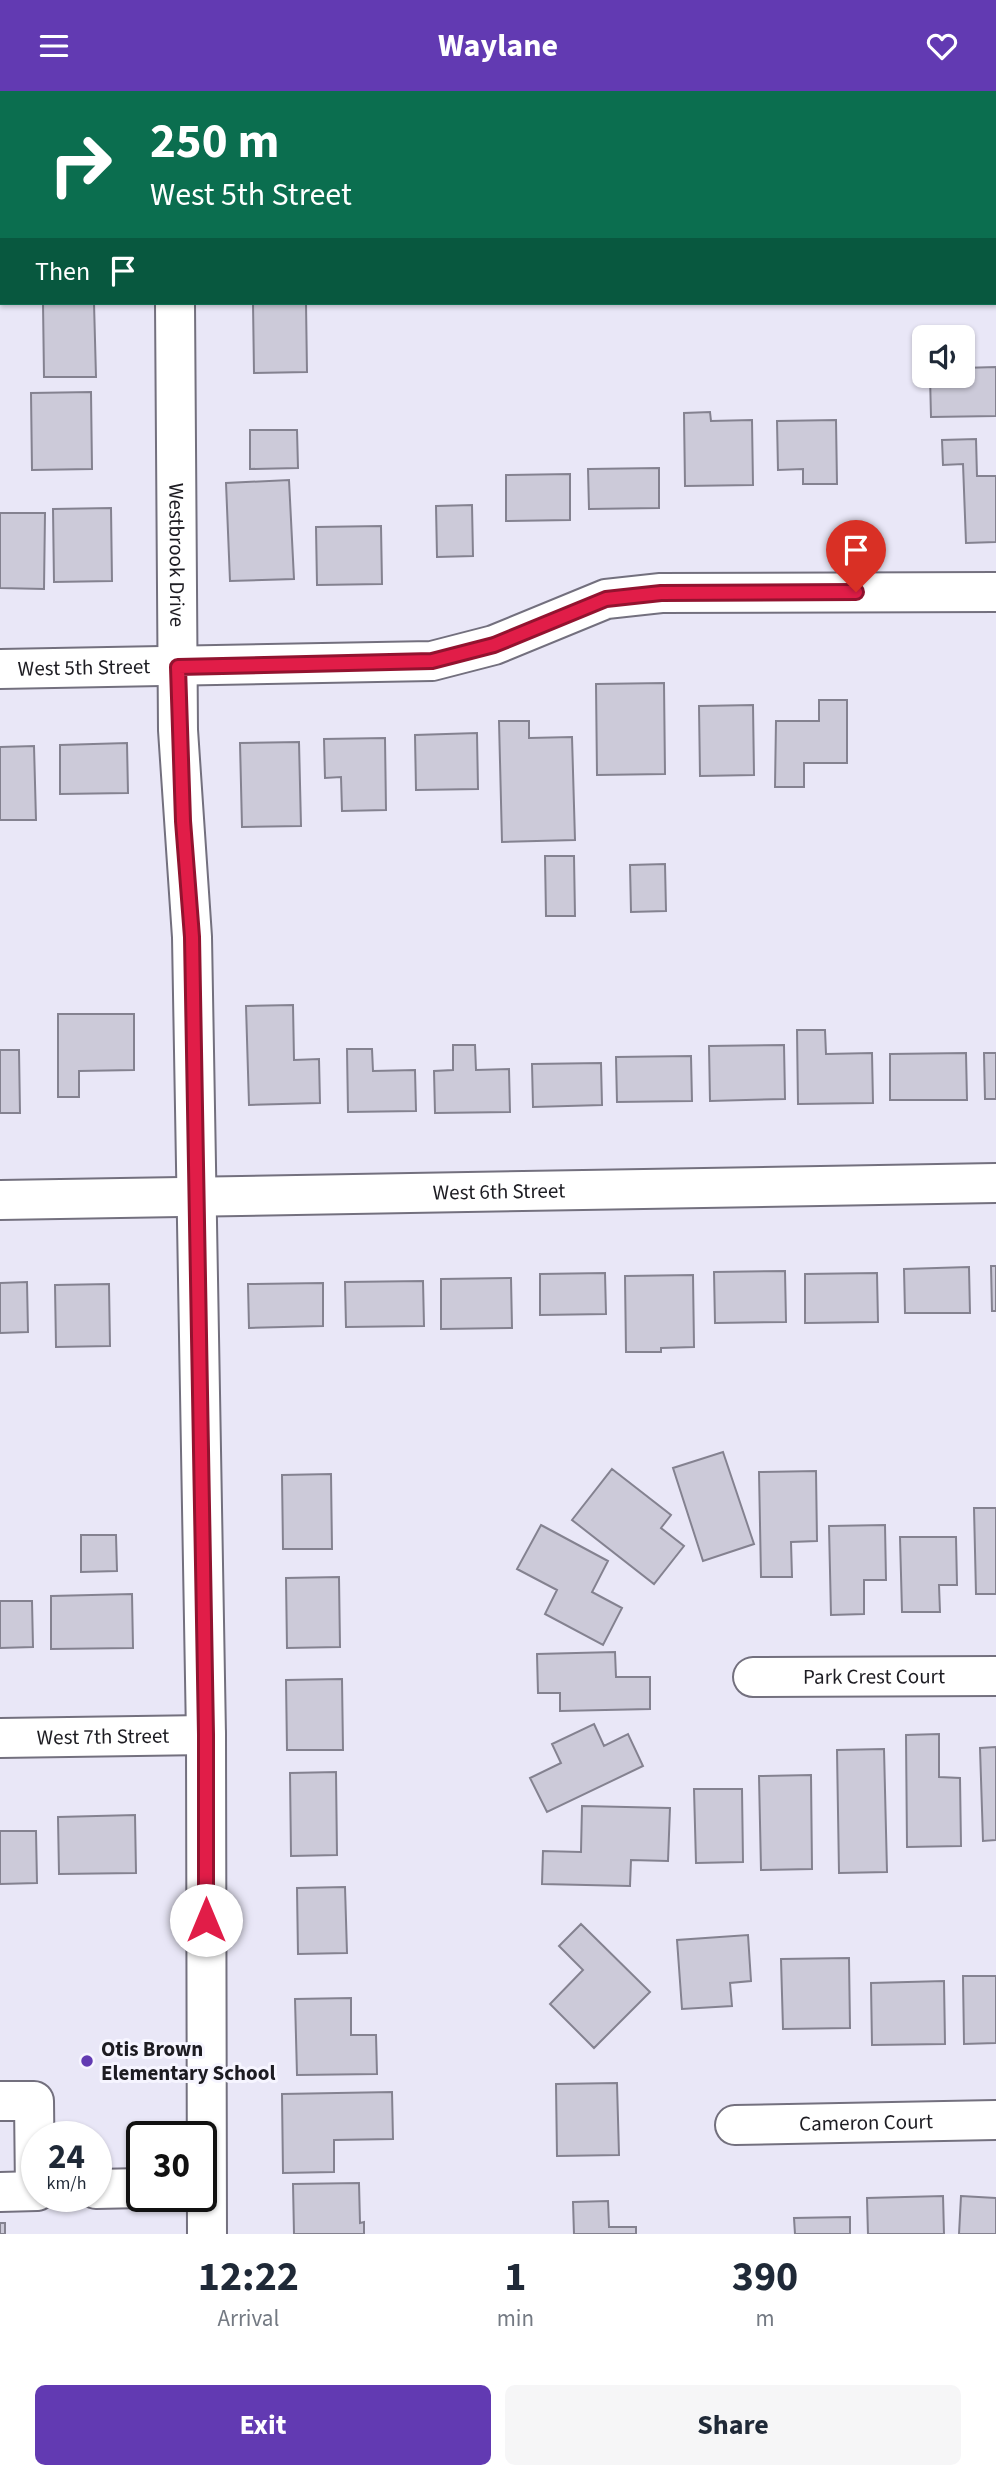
<!DOCTYPE html>
<html lang="en">
<head>
<meta charset="utf-8">
<style>
	:root { --surface:#fff; --page:#f6f6f7; --text:#1f2937; --muted:#747a83; --accent:#623ab2 }
	body { margin:0; font-family:"Source Sans 3",sans-serif; background:var(--page); color:var(--text); height:100vh; display:flex; flex-direction:column; font-size:26px; white-space:nowrap }
	* { box-sizing:border-box; margin:0 }
	p { font-size:23px; color:var(--muted) }
	.icon { flex:none; width:38px; height:38px; fill:none; stroke:currentColor; stroke-width:2; stroke-linecap:round; stroke-linejoin:round }
	.map { position:relative; height:2143px; overflow:hidden }
	.drawer { display:flex; flex-direction:column; background:var(--surface); flex:1 }
	.drawer>* { flex:none }
	.guide { position:absolute; left:0px; top:0px; width:998px; height:214px; box-shadow:0 2px 5px #0004; background:#0b6e4f; color:#fff; overflow:hidden }
	.tools { position:absolute; left:912px; top:234px; display:grid; gap:14px }
	.tools a { display:grid; place-items:center; width:63px; height:63px; border-radius:10px; background:var(--surface); box-shadow:0 2px 5px #0004; font-size:35px }
	.speed { position:absolute; left:21px; top:2030px; display:flex; gap:14px; font-size:35px; font-weight:700; text-align:center }
	.speed>* { display:grid; place-content:center; width:91px; height:91px; border-radius:50%; background:var(--surface); box-shadow:0 2px 5px #0004; line-height:1 }
	.speed small { font-size:18px; font-weight:400 }
	.speed .limit { border:4px solid #111; border-radius:10px; background:#fff; color:#111 }
	.pin { position:absolute; display:grid; place-items:center; width:60px; height:60px; color:#fff; margin:-72px -30px; border-radius:50% 50% 50% 0; rotate:-45deg; box-shadow:0 0 7px #0007 }
	.pin .icon { rotate:45deg }
	.me { position:absolute; width:77px; margin:-38px; rotate:0deg; stroke-linejoin:round; filter:drop-shadow(0 0 5px #0008) }
	.turn { display:flex; align-items:center; gap:24px; height:147px; padding:0 35px; font-size:32px }
	.turn .icon { width:91px; height:91px; stroke-width:2.5 }
	.turn b { display:block; font-size:49px; line-height:60px }
	.then { display:flex; align-items:center; height:66px; padding:0 35px; background:#0003; gap:14px; font-size:26px }
	.eta { display:flex; justify-content:space-evenly; align-items:center; height:119px; text-align:center }
	.eta b { font-size:42px; font-weight:700; line-height:49px }
	.action { display:flex; gap:14px; margin-top:auto; padding:14px 35px }
	.action a { flex:1; height:80px; border-radius:10px; background:var(--accent); color:#fff; font-size:28px; font-weight:700; line-height:80px; text-align:center }
	.action a+a { background:var(--page); color:var(--text) }
	header { display:flex; justify-content:space-between; align-items:center; height:91px; padding:0 35px; background:var(--accent); color:#fff; font-size:32px; font-weight:700 }
	.map>svg:first-child { display:block }
	.building { fill:#cccad9; stroke:#848290; stroke-width:2 }
	.lines { fill:none; stroke-linecap:round; stroke-linejoin:round }
	.minor-casing { stroke:#73707e; stroke-width:42 }
	.minor { stroke:#fff; stroke-width:38 }
	.route-casing { stroke:#92132f; stroke-width:18 }
	.route { stroke:#e11d48; stroke-width:12 }
	.poi-dot { fill:#623ab2; stroke:#f6f5ff; stroke-width:2.5 }
	.labels { text-anchor:middle; stroke-width:6; stroke-linejoin:round; paint-order:stroke }
	.street-label { font-size:21px; fill:#1d1c22; stroke:#f6f5ff }
	.poi-label { font-size:21px; font-weight:bold; fill:#1d1c22; stroke:#f6f5ff; text-anchor:start }
</style>
</head>
<body>
<header><svg class="icon" aria-label="menu" viewBox="0 0 24 24"><path d="M4 6h16M4 12h16M4 18h16"/></svg>Waylane<svg class="icon" aria-label="heart" viewBox="0 0 24 24"><path d="M12 20l-8-8c-3-5 5-10 8-4 3-6 11-1 8 4z"/></svg></header>
<div class="map">
<svg width="996" height="2143" viewBox="0 0 996 2143">
	<rect width="100%" height="100%" fill="#e9e7f7"/>
	<path class="building" d="M0,55h2v78h-2z
		M43,212h51l2,74h-52z
		M253,212h53l1,69 -53,1z
		M996,276v49l-65,1 -1,-41h32v-8z
		M91,301l1,77 -60,1 -1,-77z
		M710,321l1,9 41,-1 1,65 -68,1 -1,-73z
		M836,329l1,64h-34v-15l-25,1 -1,-49z
		M250,339h47l1,38 -48,1z
		M976,348l1,37h19v66l-30,1 -3,-79 -20,1 -1,-25z
		M659,377v40l-70,1 -1,-40z
		M570,383v46l-64,1v-46z
		M289,389l5,99 -64,2 -4,-98z
		M472,414l1,51 -36,1 -1,-51z
		M111,417l1,73 -58,1 -1,-73z
		M0,422h45l-1,76 -44,-1z
		M381,435l1,58 -65,1 -1,-58z
		M664,592l1,91 -68,1 -1,-91z
		M819,609h28v63h-43v24h-29l1,-66h43z
		M753,614l1,70 -54,1 -1,-70z
		M499,630h30v17l43,-1 3,103 -73,2z
		M477,642l1,56 -62,1 -1,-55z
		M385,647l1,72 -44,1 -1,-34 -16,1 -1,-39z
		M299,651l2,84 -59,1 -2,-84z
		M127,652l1,50 -68,1v-49z
		M34,655l2,74h-36v-73z
		M545,765h29l1,60h-29z
		M665,773l1,47 -35,1 -1,-47z
		M293,914l1,55 25,-1 1,44 -71,2 -3,-99z
		M58,923h76v56l-55,1v26h-21z
		M797,939h28l1,24 46,-1 1,50 -75,1z
		M453,954h22l1,25 33,-1 1,43 -75,1 -1,-42 19,-1z
		M784,954l1,54 -75,2 -1,-55z
		M347,958h25l1,22 42,-1 1,41 -68,1z
		M0,959h19l1,63h-20z
		M966,962l1,47h-77v-46z
		M984,962h12v46h-11z
		M691,965l1,45 -75,1 -1,-45z
		M601,972l1,42 -69,2 -1,-43z
		M991,1175h5v45h-4z
		M969,1176l1,46h-65l-1,-44z
		M785,1180l1,51 -71,1 -1,-51z
		M605,1182l1,41 -66,1v-41z
		M877,1182l1,49 -73,1v-49z
		M693,1184l1,72 -33,1v4h-35l-1,-76z
		M511,1187l1,50 -71,1v-50z
		M423,1190l1,45 -78,1 -1,-45z
		M27,1191l1,50 -28,1v-50z
		M323,1192v43l-74,2 -1,-44z
		M109,1193l1,62 -54,1 -1,-62z
		M723,1361l31,92 -51,17 -30,-93z
		M612,1378l59,46 -10,13 23,18 -30,38 -82,-64z
		M816,1380l1,70 -26,1 1,35h-31l-2,-105z
		M331,1383l1,75h-49l-1,-74z
		M974,1417h22v86h-20z
		M541,1434l67,36 -16,31 30,16 -19,37 -58,-31 12,-24 -40,-21z
		M885,1434l1,55h-22v34l-33,1 -2,-89z
		M81,1444h35l1,36 -36,1z
		M900,1446h56l1,48h-18l1,27h-38z
		M339,1486l1,70 -53,1 -1,-70z
		M132,1503l1,54 -82,1v-53z
		M0,1510h32l1,46 -33,1z
		M615,1561l1,25h34v32l-90,2v-18h-22l-1,-39z
		M342,1588l1,71h-56l-1,-70z
		M594,1633l10,22 24,-12 15,32 -96,46 -17,-34 31,-15 -9,-19z
		M939,1643v43l21,1 1,68 -54,1 -1,-112z
		M996,1656v93l-13,1 -3,-93z
		M884,1658l3,123 -48,1 -2,-123z
		M336,1681l1,83 -46,1 -1,-83z
		M811,1684l1,94 -51,1 -2,-94z
		M694,1698h48l1,73 -47,1z
		M582,1715l88,2 -2,53 -37,-1 -1,26 -88,-2 1,-33 38,1z
		M135,1724l1,58 -77,1 -1,-57z
		M0,1740h36l1,52 -37,1z
		M345,1796l2,66 -49,1 -1,-66z
		M581,1833l69,68 -56,56 -44,-44 33,-34 -24,-24z
		M748,1844l3,46 -21,2 2,23 -50,3 -5,-69z
		M849,1867l1,70 -67,1 -2,-70z
		M963,1885h33v67l-32,1z
		M944,1890l1,63 -73,1 -1,-62z
		M351,1907v37h25l1,39 -80,1 -2,-76z
		M617,1992l2,72 -62,1 -1,-72z
		M392,2001l1,47 -59,1v32l-51,1 -1,-79z
		M359,2092l1,40 4,-1v12h-70l-1,-50z
		M943,2105l1,38h-76l-1,-36z
		M961,2105l35,2v36h-37z
		M608,2110l1,26h27v7h-62l-1,-32z
		M850,2126v17h-55l-1,-16z
		M0,2132h5v11h-5z"/>
	<g class="lines">
		<g class="minor-casing">
			<g id="minor">
				<path d="M173,0v2"/>
				<path d="M955,0v2"/>
				<path id="s1" d="M175,212l3,427 14,207 14,798 1,499"/>
				<path id="s2" d="M0,578l432,-8 62,-16 112,-46 55,-6 335,-1"/>
				<path id="s3" d="M0,1109l996,-17"/>
				<path id="s4" d="M753,1586l243,-1"/>
				<path id="s5" d="M0,1647l206,-3"/>
				<path d="M0,2010h34l1,90"/>
				<path id="s6" d="M735,2034l261,-5"/>
				<path d="M96,2098l46,-1"/>
				<path d="M0,2101l37,-1"/>
			</g>
		</g>
		<use href="#minor" class="minor"/>
	</g>
	<g class="lines">
		<g class="route-casing">
			<path id="route" d="M206,1829v-185l-14,-798 -9,-116 -5,-154 254,-6 62,-16 112,-46 55,-6 195,-1"/>
		</g>
		<use href="#route" class="route"/>
	</g>
	<circle class="poi-dot" cx="87" cy="1970" r="7"/>
	<g class="labels">
		<g class="street-label">
			<text dy="7" stroke="none"><textPath href="#s1" startOffset="252">Westbrook Drive</textPath></text>
			<text dy="7" stroke="none"><textPath href="#s2" startOffset="84">West 5th Street</textPath></text>
			<text dy="7" stroke="none"><textPath href="#s3" startOffset="499">West 6th Street</textPath></text>
			<text dy="7" stroke="none"><textPath href="#s4" startOffset="121">Park Crest Court</textPath></text>
			<text dy="7" stroke="none"><textPath href="#s5" startOffset="103">West 7th Street</textPath></text>
			<text dy="7" stroke="none"><textPath href="#s6" startOffset="131">Cameron Court</textPath></text>
		</g>
		<g class="poi-label">
			<text x="101" y="1965">Otis Brown<tspan x="101" dy="24">Elementary School</tspan></text>
		</g>
	</g>
</svg>
<div class="tools">
<a><svg class="icon" aria-label="sound" viewBox="0 0 24 24"><path d="M4 9h4l5-4v14l-5-4H4zM17 9q2 3 0 6"/></svg></a>
</div>
<div class="speed"><div>24<small>km/h</small></div><div class="limit">30</div></div>
<div class="pin" style="left:856px;top:501px;background:#d93025"><svg class="icon" aria-label="arrive" viewBox="0 0 24 24"><path d="M6 21V4h12l-3 4 3 4H6"/></svg></div>
<svg class="me" style="left:206px;top:1829px" viewBox="-20 -20 40 40"><circle r="19" fill="#fff"/><path d="M0-13L10 11 0 6-10 11z" fill="#e11d48"/></svg>
<div class="guide">
<div class="turn"><svg class="icon" aria-label="right" viewBox="0 0 24 24"><path d="M7 20v-9h11M14 6l5 5-5 5"/></svg><div><b>250 m</b>West 5th Street</div></div>
<div class="then">Then<svg class="icon" aria-label="arrive" viewBox="0 0 24 24"><path d="M6 21V4h12l-3 4 3 4H6"/></svg></div>
</div>
</div>
<section class="drawer">
<div class="eta">
<div><b>12:22</b><p>Arrival</p></div>
<div><b>1</b><p>min</p></div>
<div><b>390</b><p>m</p></div>
</div>
<div class="action"><a>Exit</a><a>Share</a></div>
</section>
</body>
</html>
